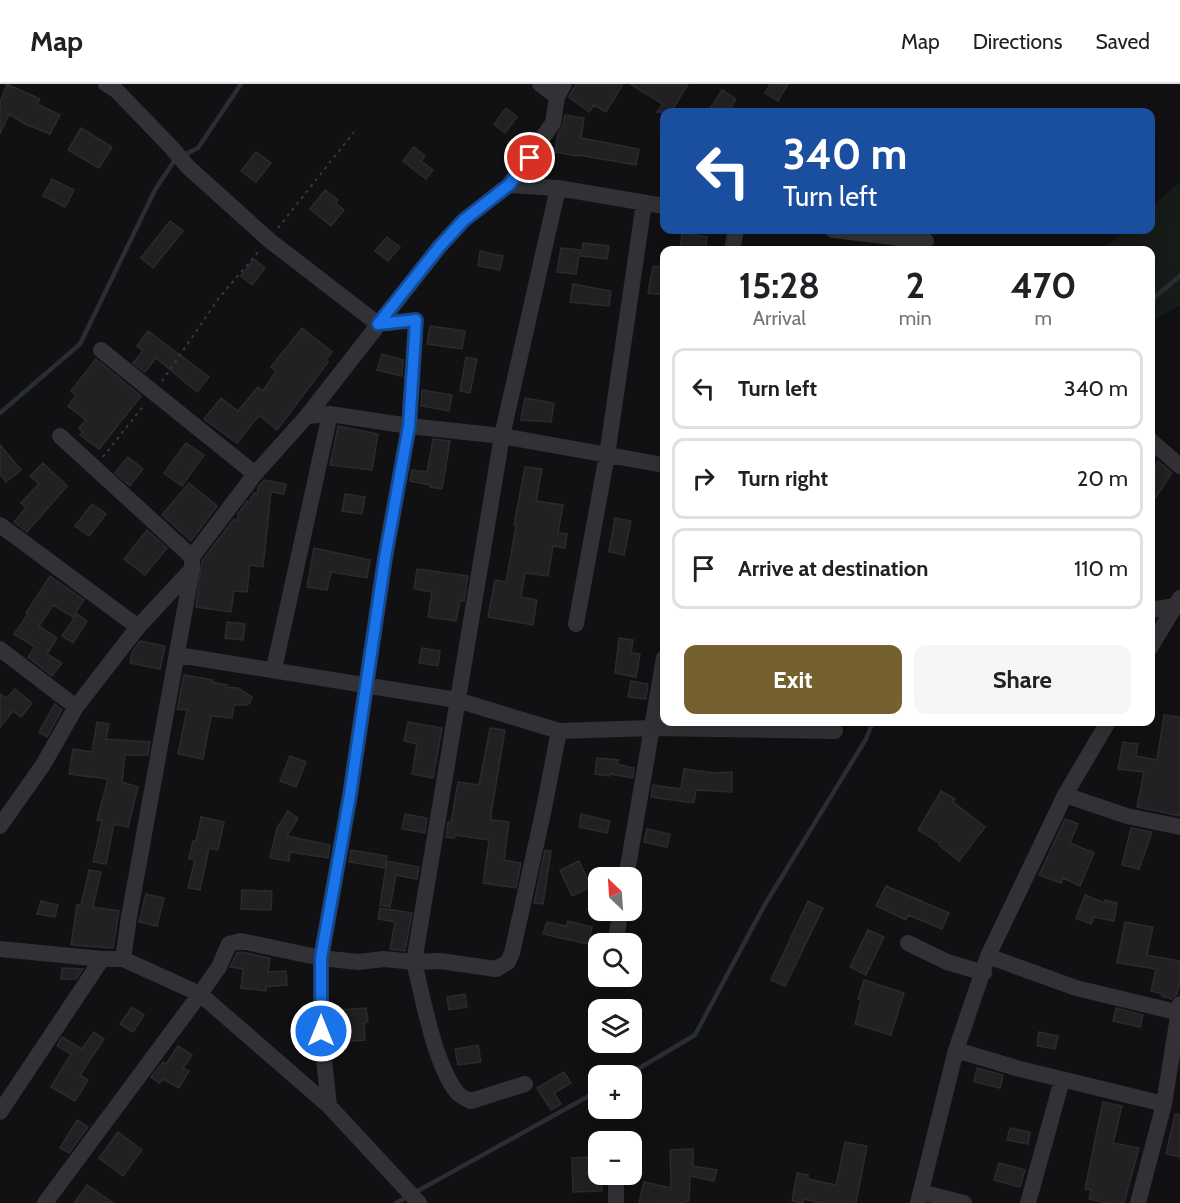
<!DOCTYPE html>
<html lang="en">
<head>
<meta charset="utf-8">
<style>
	:root { --surface:#fff; --page:#f6f6f6; --text:#202124; --muted:#757577; --line:#e0e0e0; --accent:#75612f }
	body { margin:0; font-family:Cabin,sans-serif; background:var(--page); color:var(--text); height:100vh; display:flex; flex-direction:column; font-size:22px; white-space:nowrap }
	* { box-sizing:border-box; margin:0 }
	p { font-size:20px; color:var(--muted) }
	.icon { flex:none; width:33px; height:33px; fill:none; stroke:currentColor; stroke-width:2; stroke-linecap:round; stroke-linejoin:round }
	.map { position:relative; flex:1; overflow:hidden }
	.sheet { position:absolute; left:660px; top:162px; width:495px; height:480px; display:flex; flex-direction:column; background:var(--surface); border-radius:12px; box-shadow:0 6px 24px #0002 }
	.sheet>* { flex:none }
	.guide { position:absolute; left:660px; top:24px; width:495px; height:126px; border-radius:12px; box-shadow:0 6px 24px #0002; background:#1a4fa0; color:#fff; overflow:hidden }
	.needle { width:39px; rotate:335deg }
	.controls { position:absolute; left:588px; top:783px; display:grid; gap:12px }
	.controls a { display:grid; place-items:center; width:54px; height:54px; border-radius:12px; background:var(--surface); box-shadow:0 6px 24px #0002; font-size:30px }
	.pin { position:absolute; display:grid; place-items:center; width:51px; height:51px; color:#fff; margin:-26px; border:3px solid #fff; border-radius:50%; box-shadow:0 2px 6px #0007 }
	.me { position:absolute; width:66px; margin:-33px; rotate:0deg; stroke-linejoin:round; filter:drop-shadow(0 0 4px #0008) }
	.turn { display:flex; align-items:center; gap:21px; height:126px; padding:0 24px; font-size:27px }
	.turn .icon { width:78px; height:78px; stroke-width:2.5 }
	.turn b { display:block; font-size:42px; line-height:51px }
	.eta { display:flex; justify-content:space-evenly; align-items:center; height:102px; text-align:center }
	.eta b { font-size:36px; font-weight:800; line-height:42px }
	.button { display:flex; gap:12px; margin-top:auto; padding:12px 24px }
	.button a { flex:1; height:69px; border-radius:12px; background:var(--accent); color:#fff; font-size:24px; font-weight:800; line-height:69px; text-align:center }
	.button a+a { background:var(--page); color:var(--text) }
	ul { padding:0; list-style:none }
	li { display:flex; align-items:center; gap:18px; height:81px; margin:0 12px 9px; padding:0 12px; border:3px solid var(--line); border-radius:12px }
	li div { flex:1 }
	li b { display:block; font-size:22px }
	li em { font-style:normal }
	header { display:flex; align-items:center; gap:36px; box-sizing:border-box; height:84px; padding:0 30px; background:var(--surface); border-bottom:2px solid var(--line) }
	header strong { font-size:28px }
	nav { display:flex; gap:33px; margin-inline-start:auto; font-size:21px }
	.map>svg:first-child { display:block }
	.green { fill:#171c18 }
	.lines { fill:none; stroke-linecap:round; stroke-linejoin:round }
	.stream { stroke:#282e34; stroke-width:4.5 }
	.building { fill:#212123; stroke:#2b2b2e; stroke-width:1.5 }
	.path { stroke:#38393d; stroke-width:2; stroke-dasharray:3 4.5; stroke-linecap:butt }
	.minor { stroke:#323236; stroke-width:16 }
	.route-casing { stroke:#114b97; stroke-width:15 }
	.route { stroke:#1a73e8; stroke-width:10 }
</style>
</head>
<body>
<header>
<strong>Map</strong>
<nav><a>Map</a><a>Directions</a><a>Saved</a></nav>
</header>
<div class="map">
<svg width="1180" height="1119" viewBox="0 0 1180 1119">
	<rect width="100%" height="100%" fill="#111012"/>
	<path class="green" d="M1180,98v123l-29,17 -1,-72h-48l24,-20h24l1,-22z"/>
	<g class="lines">
		<path class="stream" d="M184,71l14,-7 43,-64
			M1150,217l30,-25
			M0,329l80,-69 75,-154 21,-32
			M626,992l69,-41 69,-129 102,-167 7,-17
			M396,1119l202,-112"/>
	</g>
	<path class="building" d="M7,0l33,15 -3,5 23,11 -10,19 -25,-10 -16,-10 -9,20v-32z
		M576,0h47l-17,28 -12,-7 -5,7 -20,-15z
		M630,0h58l-17,28h-14l6,-8z
		M770,0h18l-10,17 -13,-8z
		M722,6l14,9 -8,13h-20z
		M506,24l11,9 -12,16 -11,-9z
		M565,31l19,3 -3,20 58,11 -3,16 -58,-10v1l-23,-4 3,-18 5,-9z
		M81,44l31,19 -13,21 -31,-18z
		M414,63l11,9 -4,5 12,9 -7,9 -23,-18z
		M256,68l15,11 -15,19 -15,-11z
		M52,95l22,11 -9,17 -22,-11z
		M325,106l13,10 -2,4 8,6 -13,16 -21,-17z
		M170,137l13,10 -30,37 -12,-10z
		M682,149l25,4 -2,13h-25z
		M387,153l13,10 -12,14 -13,-10z
		M583,159l26,3 -2,13 -26,-3z
		M561,164l19,2 -4,24 -19,-2z
		M480,167l23,5 -3,14 -22,-4z
		M254,175l11,9 -13,17 -11,-9z
		M653,182l11,2v27l-16,-2z
		M573,200l38,7 -2,15 -39,-4z
		M430,242l35,5 -3,18 -35,-5z
		M302,244l30,24 -6,8 2,2 -51,68 -18,-15 -22,28 -33,-24 17,-21 17,13 20,-24 5,4 13,-20 -5,-4z
		M148,247l61,46 -12,15 -41,-34 -11,14 -12,-9 10,-12 -6,-5z
		M382,270l21,6 -1,16 -25,-6z
		M466,273l11,2 -7,34 -10,-2z
		M96,275l45,37 -42,53 -19,-14 3,-3 -4,-4 7,-8 -18,-14 8,-11 -5,-4z
		M422,306l30,5 -3,16 -28,-5z
		M525,314l29,5 -3,19 -30,-2z
		M338,342l40,8 -6,36 -42,-5z
		M433,355l17,2 -8,48 -12,-2v-2l-20,-4 2,-11 15,2z
		M186,359l18,12 -22,31 -18,-13z
		M0,361l21,25 -15,12 -6,-8z
		M128,373l15,12 -13,17 -15,-13z
		M1158,377l14,12 -22,33v-42l5,3z
		M43,379l24,23 -40,46 -13,-10 12,-14 -5,-5 18,-19 -9,-8z
		M525,383l17,2 -6,32 27,4 -5,28 9,1 -2,14 -12,-2 -5,30 -23,-3 -4,24 16,3 -4,25 -45,-8 7,-37 11,2 10,-56 -2,-1z
		M264,396l22,4 -2,10 -13,-2 -8,75 -13,-2 -3,27 -13,-1 -3,21 -35,-5 6,-46 32,-42 3,2 1,-7 9,-13 2,1 5,-9 3,1 1,-7z
		M189,399l28,23 -26,35 -29,-26z
		M345,410l20,3 -3,17 -20,-3z
		M92,420l14,10 -17,22 -14,-10z
		M615,434l16,3 -7,34 -15,-3z
		M147,446l20,18 -22,27 -21,-16z
		M314,464l56,12 -3,18 -36,-6 -4,18 -20,-3z
		M417,485l51,7 -4,25h-4l-4,20 -28,-4 4,-25 -18,-3z
		M50,492l34,24 -11,17 -20,-12 -14,21 18,12 -10,16 15,9 -10,13 -24,-19 7,-10 -21,-13 14,-20 -2,-1z
		M77,530l10,7 -14,22 -11,-7z
		M227,538l18,2 -2,16 -18,-2z
		M619,554l14,2 -2,13 9,1 -4,23 -21,-4z
		M140,557l25,5 -5,23 -30,-6 2,-11z
		M422,564l18,3 -2,15 -19,-3z
		M184,591l29,5 -1,2 15,3 -1,2 12,1 14,9 -2,6 -3,2h-13l-2,13 -21,-2 -8,43 -25,-5 9,-44 -10,-1z
		M631,597l17,3 -2,15 -18,-2z
		M15,605l17,14 -11,14 -8,-6 -13,16v-33l7,4z
		M55,620l7,6 -15,27 -8,-5z
		M1164,631l16,2v99l-43,-9 7,-35 -26,-3 5,-27 15,2 -2,12 21,4z
		M97,638l12,2 -3,15 44,3 -2,13h-23l-3,27 16,5 -10,40 -14,-3 -8,40 -13,-2 9,-41 -5,-1 11,-41 -39,-5 4,-25 19,3z
		M408,638l34,6 -9,50 -21,-4 5,-30 -13,-3z
		M490,644l15,2 -14,84v6l18,2 -5,38 17,3 -5,25 -33,-5 6,-43 -34,-5 -1,3 -8,-1 2,-15h3l7,-40 21,3z
		M290,672l16,6 -10,25 -16,-6z
		M597,674l22,2 -2,4 17,4 -1,10 -23,-4v2l-15,-2z
		M684,685l31,4 17,-1v20l-36,-2 -2,13 -43,-6 2,-12 28,4z
		M941,707l14,8 -2,3 32,25 -26,34 -20,-16 1,-2 -22,-13z
		M288,727l10,7 -11,18 43,9 -2,13 -38,-6 -1,9 -19,-3 7,-30z
		M405,730l22,4 -2,15 -23,-4z
		M581,730l29,7 -3,12 -28,-6z
		M201,733l23,5 -6,28 -9,-2 -9,42 -12,-2 7,-28 -6,-1 4,-18h3z
		M1065,735l13,5 -8,19 24,10 -14,33 -17,-8 -2,5 -22,-8z
		M1131,744l21,4 -13,37 -17,-4z
		M647,745l23,5 -3,13 -23,-5z
		M351,766l36,6 -2,12 -36,-6z
		M545,766l6,1 -8,53 -9,-1z
		M387,777l32,6 -2,12 -21,-4 -6,32 -10,-2z
		M579,777l12,26 -19,9 -12,-26z
		M89,786l12,2 -8,35 26,4 -6,37 -42,-3 6,-40h4z
		M886,802l63,27 -7,16 -34,-14 -2,5 -30,-14z
		M242,806l30,1 -1,19 -30,-1z
		M146,810l18,4 -7,28 -18,-4z
		M1085,811l20,8v-3l12,3 -3,18 -20,-4 -3,7 -15,-6z
		M41,817l17,4 -3,12 -18,-3z
		M808,817l15,7 -38,78 -14,-6z
		M380,824l32,5 -7,38 -15,-2 5,-27 -17,-3z
		M568,837l24,6 -4,17 -45,-10 4,-12 20,4z
		M1125,838l28,5 -6,28 33,6v19l-3,14 -6,5 -9,-3v-2l-11,-3 5,-22 -39,-6z
		M868,846l16,7 -18,38 -16,-8z
		M241,868l29,6 -2,14 18,-1 1,14 -21,2v4l-25,-3 2,-19 -13,-2 7,-14z
		M62,884l21,1 -7,10h-15z
		M864,896l40,13 -13,42 -36,-11 6,-24 -3,-1z
		M465,910l2,13 -18,3 -2,-13z
		M132,923l12,8 -11,17 -13,-8z
		M366,924l2,14 -4,1 1,17 -23,2 -3,-32z
		M1116,924l27,7 -3,12 -27,-6z
		M94,948l10,7 -24,36 8,5 -13,21 -24,-14 20,-33 -14,-8 5,-9 20,12z
		M1039,948l19,4 -3,13 -18,-3z
		M478,961l3,17 -23,3 -3,-16z
		M178,962l14,9 -9,13 6,3 -10,17 -16,-9 -4,4 -8,-6 12,-15 3,2z
		M977,984l26,7 -3,13 -26,-6z
		M564,988l7,11 -17,10 7,11 -10,6 -14,-22z
		M1103,1018l19,4 -9,37 26,5 -15,55h-17l-18,-4 2,-9 -6,-1z
		M1175,1030l5,1v42l-14,-3z
		M77,1036l11,7 -19,26 -9,-5z
		M1010,1044l20,4 -2,12 -21,-4z
		M118,1048l24,18 -19,26 -24,-18z
		M845,1058l22,4 -11,57h-35l-17,-4 -1,4 -11,-2 5,-28 11,2v4l28,6z
		M693,1065v17l24,4 -3,11 -24,-5 -1,25h-3l-1,2h-46l5,-21 27,6 -1,-38z
		M598,1073v17h3l1,17 -29,1 -1,-34z
		M999,1079l26,7 -5,17 -26,-7z
		M87,1101l26,18h-39z"/>
	<g class="lines">
		<path class="path" d="M278,144l76,-96
			M162,297l57,-83 40,-47
			M103,373l41,-52"/>
		<path class="minor" d="M106,0l10,6 56,58 16,19 81,73 109,84 38,-4 -7,106 -24,132 -35,237 -29,163v73l8,75
			M540,0l17,13
			M509,101l49,3 106,18
			M833,146l93,11
			M732,166l4,-20
			M101,266l154,124
			M307,332l23,-2 79,12 93,10 162,29
			M60,352l132,121
			M1150,356l30,26
			M0,441l138,102
			M1150,526l25,-4
			M576,540l31,-169 37,-252
			M1150,564l30,-50
			M0,565l76,58
			M178,571l279,45 102,31 93,-3 183,3
			M274,585l56,-255
			M1065,711l62,21 53,11
			M0,742l43,-61 33,-58 62,-80 54,-58v-12l63,-83 52,-58 133,-170 24,-26 45,-35 44,-62 4,-26 7,-13
			M626,794l38,-220
			M908,859l39,19 37,11
			M615,860l6,-34
			M0,865l102,10h21l77,35 129,112 90,97
			M988,872l88,32 104,25
			M123,875l6,-42 63,-347
			M956,966l64,19 144,35
			M525,1000l-54,17c-5,-2 -12,-5 -15,-10 -22,-29 -33,-93 -42,-129l88,-526 56,-248
			M0,1028l102,-153
			M921,1108l43,11
			M45,1119l155,-209 19,-27 10,-23 12,-3 80,17 37,4 26,-3 30,3 26,-1 56,8 12,-7 4,-9 31,-140 16,-82
			M616,1119v-21
			M918,1119l38,-153 32,-94 77,-161 43,-73
			M1028,1119l34,-123
			M1138,1119l26,-99 16,-100"/>
	</g>
	<g class="lines">
		<g class="route-casing">
			<path id="route" d="M321,947v-73l29,-163 35,-237 24,-132 7,-106 -38,4 62,-78 24,-26 45,-35 21,-27"/>
		</g>
		<use href="#route" class="route"/>
	</g>
</svg>
<div class="controls">
<a><svg class="needle" viewBox="-14 -14 28 28"><path d="M0-13l5 13h-10z" fill="#e53935"/><path d="M0 13l5-13h-10z" fill="#757577"/></svg></a>
<a><svg class="icon" aria-label="search" viewBox="0 0 24 24"><circle cx="10" cy="10" r="6"/><path d="M15 15l6 6"/></svg></a>
<a><svg class="icon" aria-label="layers" viewBox="0 0 24 24"><path d="M12 4l9 5-9 5-9-5zM3 14l9 5 9-5"/></svg></a>
<a>+</a>
<a>−</a>
</div>
<div class="pin" style="left:530px;top:74px;background:#d93025"><svg class="icon" aria-label="arrive" viewBox="0 0 24 24"><path d="M6 21V4h12l-3 4 3 4H6"/></svg></div>
<svg class="me" style="left:321px;top:947px" viewBox="-20 -20 40 40"><circle r="17" fill="#1a73e8" stroke="#fff" stroke-width="3"/><path d="M0-11L8 9 0 5-8 9z" fill="#fff"/></svg>
<div class="guide">
<div class="turn"><svg class="icon" aria-label="left" viewBox="0 0 24 24"><path d="M17 20v-9H6M10 6l-5 5 5 5"/></svg><div><b>340 m</b>Turn left</div></div>
</div>
<section class="sheet">
<div class="eta">
<div><b>15:28</b><p>Arrival</p></div>
<div><b>2</b><p>min</p></div>
<div><b>470</b><p>m</p></div>
</div>
<ul>
<li><svg class="icon" aria-label="left" viewBox="0 0 24 24"><path d="M17 20v-9H6M10 6l-5 5 5 5"/></svg><div><b>Turn left</b></div><em>340 m</em></li>
<li><svg class="icon" aria-label="right" viewBox="0 0 24 24"><path d="M7 20v-9h11M14 6l5 5-5 5"/></svg><div><b>Turn right</b></div><em>20 m</em></li>
<li><svg class="icon" aria-label="arrive" viewBox="0 0 24 24"><path d="M6 21V4h12l-3 4 3 4H6"/></svg><div><b>Arrive at destination</b></div><em>110 m</em></li>
</ul>
<div class="button"><a>Exit</a><a>Share</a></div>
</section>
</div>
</body>
</html>
